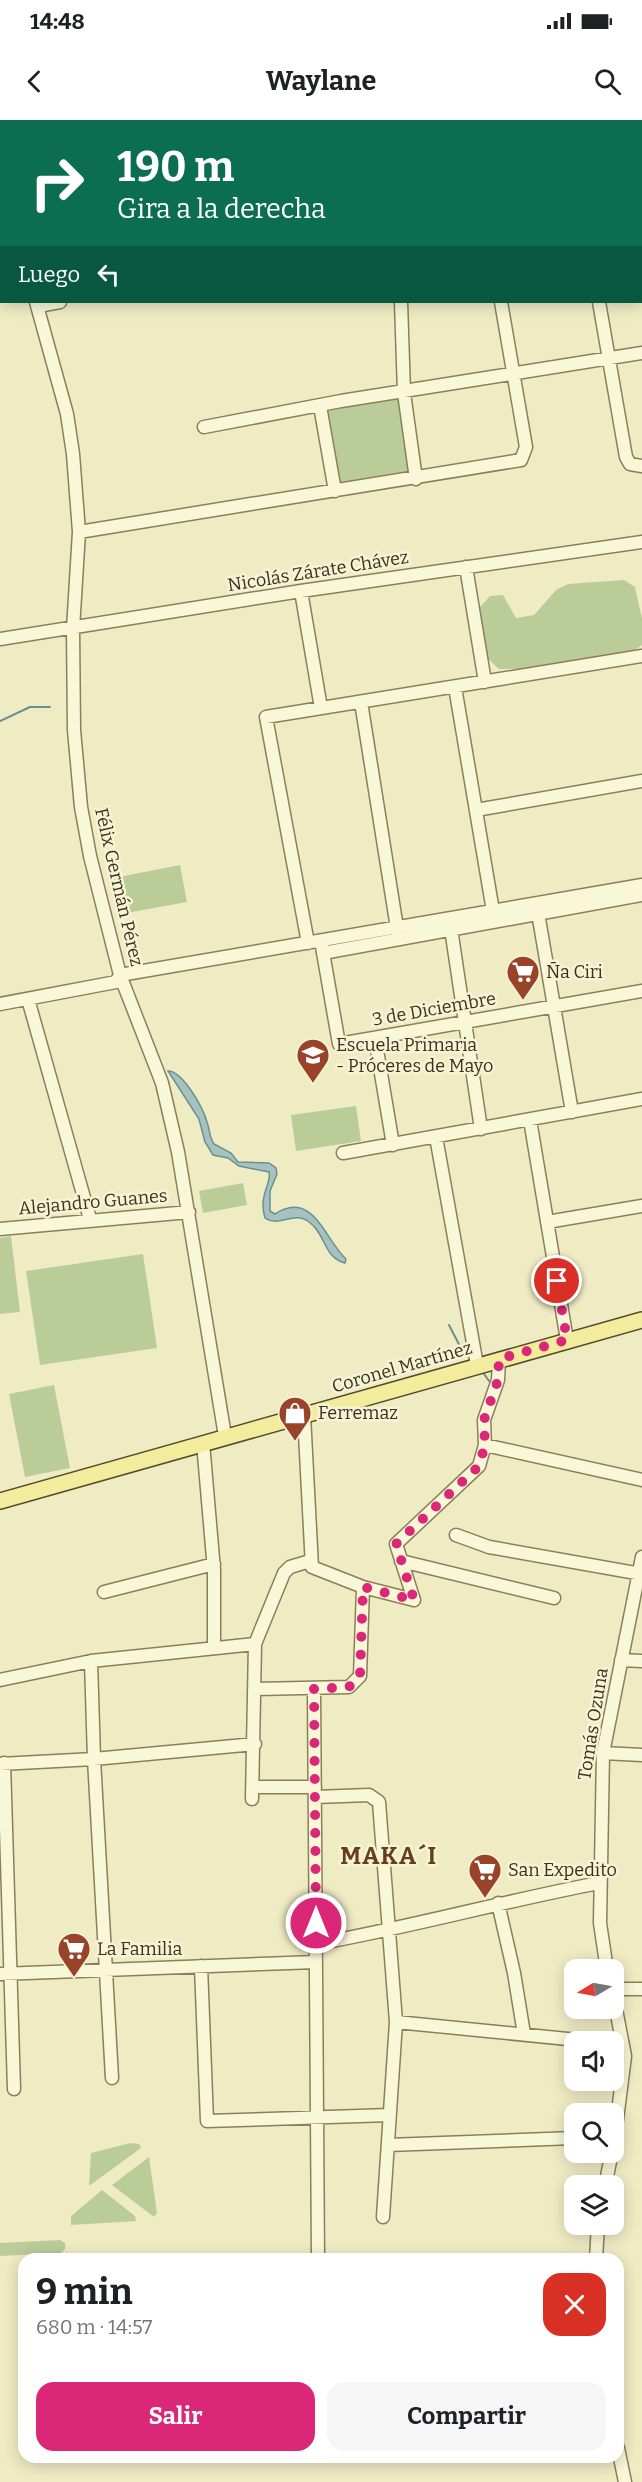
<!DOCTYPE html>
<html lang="es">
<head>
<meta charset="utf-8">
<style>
	:root { --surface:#fff; --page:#f6f6f6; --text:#202124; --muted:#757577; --accent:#db2777 }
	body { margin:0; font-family:Bitter,serif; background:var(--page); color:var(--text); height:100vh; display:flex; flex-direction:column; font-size:22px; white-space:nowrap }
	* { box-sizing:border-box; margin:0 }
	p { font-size:20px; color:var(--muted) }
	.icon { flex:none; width:33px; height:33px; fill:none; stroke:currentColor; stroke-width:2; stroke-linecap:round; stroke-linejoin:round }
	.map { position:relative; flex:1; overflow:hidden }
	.drawer { position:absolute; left:18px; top:2133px; width:606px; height:210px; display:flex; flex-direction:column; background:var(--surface); border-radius:18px; box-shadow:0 3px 15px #0003 }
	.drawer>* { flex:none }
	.top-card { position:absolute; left:0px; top:0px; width:642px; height:183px; box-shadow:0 3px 15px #0003; background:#0b6e4f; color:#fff; overflow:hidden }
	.needle { width:39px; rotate:260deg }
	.buttons { position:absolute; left:564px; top:1839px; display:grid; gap:12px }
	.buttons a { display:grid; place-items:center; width:60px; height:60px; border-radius:12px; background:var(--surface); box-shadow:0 3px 15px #0003; font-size:30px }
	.pin { position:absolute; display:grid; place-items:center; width:51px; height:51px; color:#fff; margin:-26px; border:3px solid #fff; border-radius:50%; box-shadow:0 2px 6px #0007 }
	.me { position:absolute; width:66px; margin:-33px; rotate:0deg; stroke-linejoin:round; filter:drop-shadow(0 0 4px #0008) }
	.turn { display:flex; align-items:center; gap:21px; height:126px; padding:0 18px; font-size:27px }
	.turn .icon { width:78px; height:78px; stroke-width:2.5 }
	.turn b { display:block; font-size:42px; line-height:51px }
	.then { display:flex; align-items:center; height:57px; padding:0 18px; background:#0003; gap:12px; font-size:22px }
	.round { display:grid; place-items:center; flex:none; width:63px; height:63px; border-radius:18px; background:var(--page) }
	.headline { display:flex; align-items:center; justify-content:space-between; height:102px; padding:0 18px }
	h1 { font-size:36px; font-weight:700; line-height:45px }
	.primary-button { display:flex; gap:12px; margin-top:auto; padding:12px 18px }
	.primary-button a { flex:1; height:69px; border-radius:18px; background:var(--accent); color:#fff; font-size:24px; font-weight:700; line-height:69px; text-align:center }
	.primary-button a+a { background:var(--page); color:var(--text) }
	.status { display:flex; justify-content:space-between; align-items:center; height:42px; padding:0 30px; background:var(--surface); direction:ltr }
	.status svg { height:16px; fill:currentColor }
	header { display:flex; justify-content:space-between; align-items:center; height:78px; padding:0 18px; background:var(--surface); font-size:27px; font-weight:700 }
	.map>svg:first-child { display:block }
	.green { fill:#bacd98 }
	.water { fill:#a6c2c0; stroke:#6c9090; stroke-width:1.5 }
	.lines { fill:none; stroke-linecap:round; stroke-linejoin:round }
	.stream { stroke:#6c9090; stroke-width:2 }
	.minor-casing { stroke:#8a7f5a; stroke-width:15 }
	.major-casing { stroke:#574b2e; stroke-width:18 }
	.minor { stroke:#f9f7d7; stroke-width:12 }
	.major { stroke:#f2ec9c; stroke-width:15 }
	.route { stroke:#db2777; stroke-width:10; stroke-dasharray:0 18 }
	.labels { text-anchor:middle; stroke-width:5; stroke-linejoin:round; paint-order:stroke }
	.street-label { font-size:18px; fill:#39321e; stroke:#f6f4d4 }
	.poi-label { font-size:18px; fill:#39321e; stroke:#f6f4d4; text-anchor:start }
	.district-label { font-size:24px; font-weight:bold; letter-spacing:1.5px; fill:#663e1d; stroke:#f6f4d4 }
</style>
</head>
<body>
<div class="status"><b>14:48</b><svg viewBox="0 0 49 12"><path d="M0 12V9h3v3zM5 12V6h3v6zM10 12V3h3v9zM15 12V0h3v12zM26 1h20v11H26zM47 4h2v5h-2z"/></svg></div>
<header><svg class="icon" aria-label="back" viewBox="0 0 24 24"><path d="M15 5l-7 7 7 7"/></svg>Waylane<svg class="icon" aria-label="search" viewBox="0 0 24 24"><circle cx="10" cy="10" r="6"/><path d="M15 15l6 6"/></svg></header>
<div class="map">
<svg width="642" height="2362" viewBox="0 0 642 2362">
	<rect width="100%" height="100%" fill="#efecc4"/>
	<path class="green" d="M393,279l6,1 11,72 -71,14 -13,-75z
		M624,460l11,7 7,32v26l-10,7 -106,17h-27l-12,-11 -7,-51 10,-11 13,-1 13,23 18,-3 22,-25 12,-6z
		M180,745l7,37 -66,12 -7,-36z
		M356,986l5,35 -65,10 -5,-36z
		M243,1063l4,22 -44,8 -4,-22z
		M11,1116l9,76 -20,2v-76z
		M143,1134l14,94 -117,17 -14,-94z
		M54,1265l16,83 -45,9 -16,-83z
		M130,2023l9,1 2,4 -52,38 2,-33z
		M149,2037l8,56 -3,4 -42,-32z
		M102,2070l33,26 1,5 -65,4v-9z
		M60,2120l5,3v6l-4,4 -61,3v-13z"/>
	<path class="water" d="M168,951c15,0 35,37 39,51 3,8 2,15 7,22l17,9 7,9 31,1 7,5 1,6 -7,17v20l5,3c38,-25 50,26 71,45l-1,4c-22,-6 -19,-29 -36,-41 -15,-12 -30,6 -44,-4 -7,-23 7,-34 4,-46l-30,-6 -11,-8 -15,-3 -8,-13 -6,-23z"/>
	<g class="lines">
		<path class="stream" d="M0,601l30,-14h20
			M449,1205l16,31
			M484,1254l8,11"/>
		<g class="minor-casing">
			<path id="minor" d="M570,0v2
				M524,2l10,-2
				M640,90h2
				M0,93l2,4
				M36,182l31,112 6,40 6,78 -6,97 1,101 7,77 9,49 30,119 42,108 16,69 47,284
				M401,182l3,91 12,86
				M599,182l27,155 4,7 12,2
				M38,186l22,-4
				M320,286l15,85
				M204,307l137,-26 301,-48
				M79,412l442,-72 5,-13 -25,-145
				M466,447l19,115
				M301,471l20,117
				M0,519l301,-48 341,-49
				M455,567l38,224
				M361,582l36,226
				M476,690l166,-29
				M537,787l35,205
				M450,802l31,207
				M321,821l18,103 303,-53
				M308,823l-42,-226 376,-61
				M323,833l319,-58
				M28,879l62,220
				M0,884l116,-22 4,-7 522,-90
				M375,918l18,107
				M530,1000l37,220
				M436,1017l41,228
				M343,1033l299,-54
				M547,1102l95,-16
				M0,1109l189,-17
				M304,1295l8,152 51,20 51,13
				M203,1323l11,127v78
				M485,1325l157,35
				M456,1415l33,12 153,27
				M401,1441l153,37
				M104,1472l110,-28
				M414,1480l-18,-56 83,-78 6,-21 -1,-25 14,-40 1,-21
				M621,1540l21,1
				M91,1541l3,98 18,319
				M0,1560l91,-19 164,-17
				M256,1569l93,-2 11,-11 3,-89
				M314,1569l4,570
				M603,1633l39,2
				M4,1643l10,326
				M0,1644l94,-5 161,-15
				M254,1667h61
				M315,1677l54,-2 10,7 17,220 -13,195
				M252,1679l3,-155 29,-71 6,-6 20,-6
				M498,1783l16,70 10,61
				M316,1824c95,-17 188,-43 283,-61
				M201,1846l6,155 182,-6
				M607,1850l-7,-47 3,-170 39,-196
				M0,1854l316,-12
				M614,1869h28
				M614,1879l11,57 -11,87
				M396,1902l202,20
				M388,2025l186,-7
				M605,2066l7,-34
				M596,2139l2,-35
				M618,2328l7,34"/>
		</g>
		<g class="major-casing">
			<path id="major" d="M0,1381l642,-181"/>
		</g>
		<use href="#minor" class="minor"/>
		<use href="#major" class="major"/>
	</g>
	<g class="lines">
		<path class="route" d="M316,1803l-2,-234 35,-2 11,-11 3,-89 51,13 -18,-56 83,-78 6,-21 -1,-25 14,-40 1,-21 68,-19 -10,-59"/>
	</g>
	<defs>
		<g id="supermarket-pin" transform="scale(1.725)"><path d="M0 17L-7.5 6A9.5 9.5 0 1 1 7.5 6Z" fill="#994329" stroke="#f6f4d4"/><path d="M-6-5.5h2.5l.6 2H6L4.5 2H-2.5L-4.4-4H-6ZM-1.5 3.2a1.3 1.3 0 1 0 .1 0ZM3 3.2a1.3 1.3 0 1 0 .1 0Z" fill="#fff"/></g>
		<g id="school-pin" transform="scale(1.725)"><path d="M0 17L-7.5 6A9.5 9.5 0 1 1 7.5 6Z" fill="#994329" stroke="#f6f4d4"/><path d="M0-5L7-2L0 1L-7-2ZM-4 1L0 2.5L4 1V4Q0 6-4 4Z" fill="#fff"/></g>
		<g id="shop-pin" transform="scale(1.725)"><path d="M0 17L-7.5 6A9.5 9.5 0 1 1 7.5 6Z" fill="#994329" stroke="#f6f4d4"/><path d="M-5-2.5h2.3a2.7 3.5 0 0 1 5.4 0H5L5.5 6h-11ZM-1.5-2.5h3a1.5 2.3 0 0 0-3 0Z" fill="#fff"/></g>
	</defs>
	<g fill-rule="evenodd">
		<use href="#supermarket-pin" x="523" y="852"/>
		<use href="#school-pin" x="313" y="935"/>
		<use href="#shop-pin" x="295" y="1293"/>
		<use href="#supermarket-pin" x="485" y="1750"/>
		<use href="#supermarket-pin" x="74" y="1829"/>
	</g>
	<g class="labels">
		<g class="street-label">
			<text transform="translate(318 451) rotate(-9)" y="6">Nicolás Zárate Chávez</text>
			<text transform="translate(119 767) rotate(77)" y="6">Félix Germán Pérez</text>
			<text transform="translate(434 889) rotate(-10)" y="6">3 de Diciembre</text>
			<text transform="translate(93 1082) rotate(-5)" y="6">Alejandro Guanes</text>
			<text transform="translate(402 1247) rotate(-16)" y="6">Coronel Martínez</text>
			<text transform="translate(593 1604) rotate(-81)" y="6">Tomás Ozuna</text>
		</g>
		<g class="poi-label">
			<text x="546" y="858">Ña Ciri</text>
			<text x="336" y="931">Escuela Primaria<tspan x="336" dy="21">- Próceres de Mayo</tspan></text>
			<text x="318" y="1299">Ferremaz</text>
			<text x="508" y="1756">San Expedito</text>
			<text x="97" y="1835">La Familia</text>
		</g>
		<g class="district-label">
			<text x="389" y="1744">MAKA´I</text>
		</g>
	</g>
</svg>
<div class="buttons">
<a><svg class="needle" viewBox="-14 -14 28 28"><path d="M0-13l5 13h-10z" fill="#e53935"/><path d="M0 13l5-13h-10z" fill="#757577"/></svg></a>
<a><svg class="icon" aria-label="sound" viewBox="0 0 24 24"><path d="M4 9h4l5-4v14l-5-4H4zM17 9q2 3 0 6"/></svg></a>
<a><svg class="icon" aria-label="search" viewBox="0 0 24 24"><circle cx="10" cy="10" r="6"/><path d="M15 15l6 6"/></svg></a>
<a><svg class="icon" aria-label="layers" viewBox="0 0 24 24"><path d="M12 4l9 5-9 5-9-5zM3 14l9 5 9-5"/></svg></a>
</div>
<div class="pin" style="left:557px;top:1161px;background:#d93025"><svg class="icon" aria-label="arrive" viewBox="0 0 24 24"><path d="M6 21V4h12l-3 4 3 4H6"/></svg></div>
<svg class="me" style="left:316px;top:1803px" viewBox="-20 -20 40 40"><circle r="17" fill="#db2777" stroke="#fff" stroke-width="3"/><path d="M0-11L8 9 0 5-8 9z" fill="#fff"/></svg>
<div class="top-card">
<div class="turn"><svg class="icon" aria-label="right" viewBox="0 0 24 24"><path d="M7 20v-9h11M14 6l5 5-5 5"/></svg><div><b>190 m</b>Gira a la derecha</div></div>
<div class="then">Luego<svg class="icon" aria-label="left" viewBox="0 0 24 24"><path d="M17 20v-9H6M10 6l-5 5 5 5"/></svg></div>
</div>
<section class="drawer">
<div class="headline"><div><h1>9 min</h1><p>680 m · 14:57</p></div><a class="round" style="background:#d93025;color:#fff"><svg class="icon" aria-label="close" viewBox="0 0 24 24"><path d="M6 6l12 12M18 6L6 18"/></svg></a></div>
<div class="primary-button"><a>Salir</a><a>Compartir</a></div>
</section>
</div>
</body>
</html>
